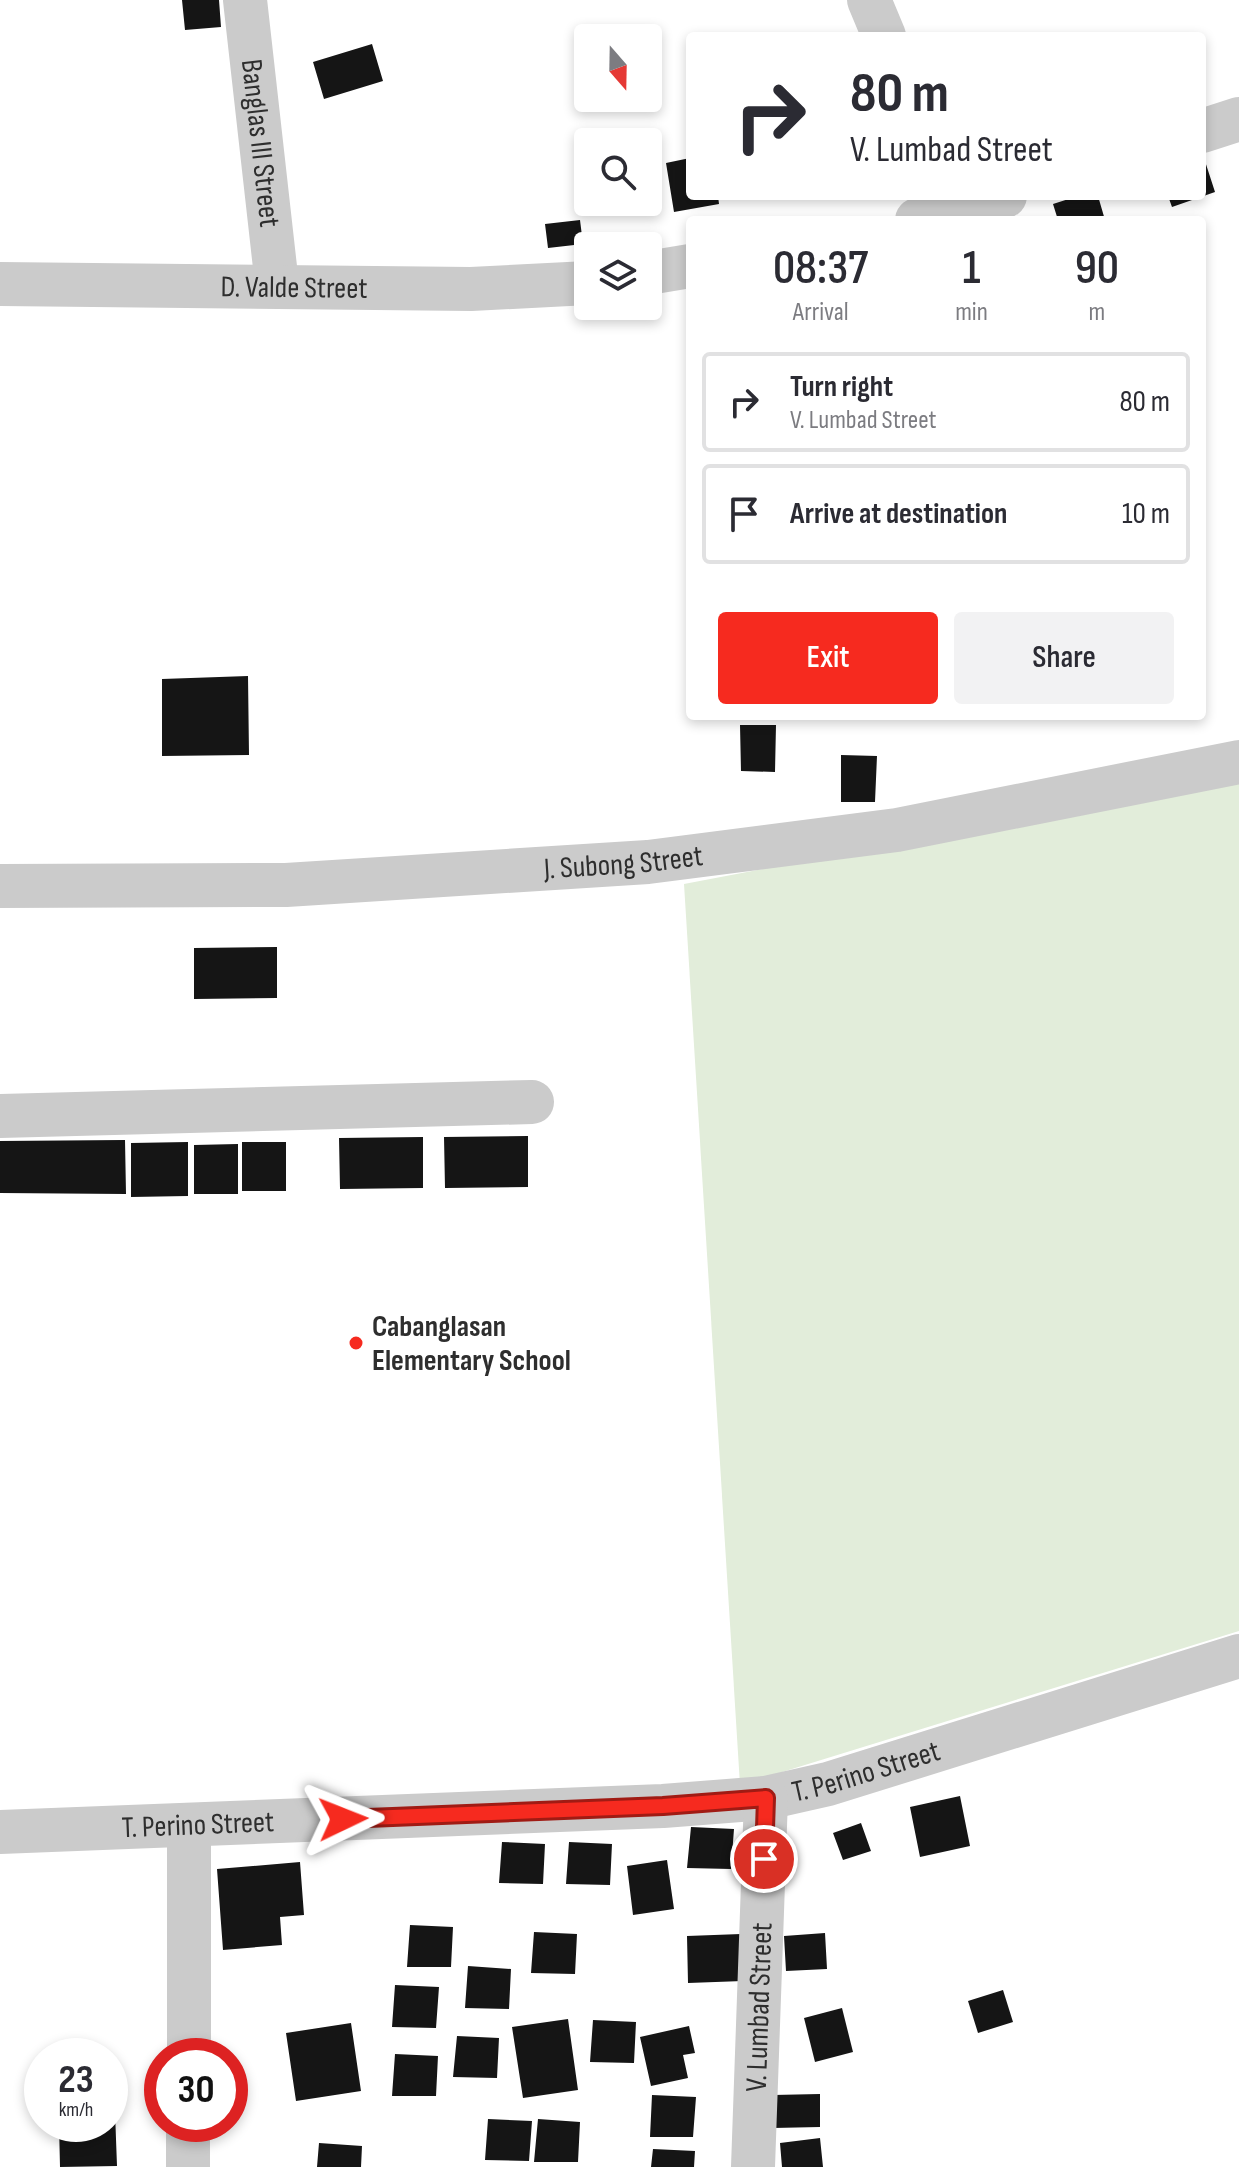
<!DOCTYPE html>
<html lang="en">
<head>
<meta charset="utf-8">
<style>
	:root { --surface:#fff; --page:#f2f2f3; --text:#2b2b33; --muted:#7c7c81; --line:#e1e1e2; --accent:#f62a1f }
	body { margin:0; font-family:"Sofia Sans Condensed",sans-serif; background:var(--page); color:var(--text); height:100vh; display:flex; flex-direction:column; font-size:30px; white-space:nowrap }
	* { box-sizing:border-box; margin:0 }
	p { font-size:26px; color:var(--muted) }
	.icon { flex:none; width:44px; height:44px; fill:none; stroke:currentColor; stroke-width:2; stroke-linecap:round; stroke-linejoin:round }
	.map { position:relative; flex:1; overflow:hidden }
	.sheet { position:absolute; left:686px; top:216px; width:520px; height:504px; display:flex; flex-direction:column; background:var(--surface); border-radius:8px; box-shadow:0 4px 12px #0003 }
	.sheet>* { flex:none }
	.guide { position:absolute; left:686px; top:32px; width:520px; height:168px; border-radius:8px; box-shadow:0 4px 12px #0003; background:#fff; color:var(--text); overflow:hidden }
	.needle { width:52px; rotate:160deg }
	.controls { position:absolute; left:574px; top:24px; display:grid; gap:16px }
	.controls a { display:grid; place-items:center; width:88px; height:88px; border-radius:8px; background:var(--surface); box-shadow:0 4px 12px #0003; font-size:40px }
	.speed { position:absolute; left:24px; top:2038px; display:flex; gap:16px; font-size:40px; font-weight:700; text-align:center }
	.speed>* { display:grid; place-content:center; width:104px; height:104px; border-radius:50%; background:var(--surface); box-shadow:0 4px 12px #0003; line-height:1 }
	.speed small { font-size:20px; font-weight:400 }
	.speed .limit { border:12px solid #d22; background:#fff; color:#111 }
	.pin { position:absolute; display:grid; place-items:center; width:68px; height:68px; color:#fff; margin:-34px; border:4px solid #fff; border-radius:50%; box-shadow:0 2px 8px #0007 }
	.me { position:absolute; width:88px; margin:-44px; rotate:88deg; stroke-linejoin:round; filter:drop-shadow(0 0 6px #0008) }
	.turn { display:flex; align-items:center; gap:28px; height:168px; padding:0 32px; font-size:36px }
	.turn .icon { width:104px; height:104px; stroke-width:2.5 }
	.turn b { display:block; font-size:56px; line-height:68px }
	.eta { display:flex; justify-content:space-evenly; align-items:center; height:136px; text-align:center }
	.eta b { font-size:48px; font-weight:600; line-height:56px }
	.action { display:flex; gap:16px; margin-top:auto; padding:16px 32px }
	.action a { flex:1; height:92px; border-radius:8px; background:var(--accent); color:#fff; font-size:32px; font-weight:600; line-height:92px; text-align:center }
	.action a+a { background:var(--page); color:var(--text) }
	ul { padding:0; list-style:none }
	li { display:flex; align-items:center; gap:24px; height:100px; margin:0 16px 12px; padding:0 16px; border:4px solid var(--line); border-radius:8px }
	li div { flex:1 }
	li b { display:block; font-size:30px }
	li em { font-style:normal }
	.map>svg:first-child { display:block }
	.green { fill:#e2edda }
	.building { fill:#151515 }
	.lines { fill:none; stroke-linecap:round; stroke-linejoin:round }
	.minor { stroke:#cbcbcb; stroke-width:44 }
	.route-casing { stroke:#a01b14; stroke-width:20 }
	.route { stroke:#f62a1f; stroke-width:14 }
	.poi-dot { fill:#f62a1f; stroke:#fff; stroke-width:3 }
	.labels { text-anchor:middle; stroke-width:8; stroke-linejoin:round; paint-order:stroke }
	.street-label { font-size:30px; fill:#2e2e2e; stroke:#fff }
	.poi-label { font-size:30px; font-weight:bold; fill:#2e2e2e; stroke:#fff; text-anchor:start }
</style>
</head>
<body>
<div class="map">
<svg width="1239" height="2167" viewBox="0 0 1239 2167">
	<rect width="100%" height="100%" fill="#fff"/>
	<path class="green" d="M1239,778v853l-499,154 -56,-901z"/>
	<path class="building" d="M182,0h37l2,27 -36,3z
		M372,44l11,37 -59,18 -11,-37z
		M1203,155l12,37 -43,15 -4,-11h34z
		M690,158v38h28l1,8 -45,8 -8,-49z
		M1078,196h20l7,24h-47l-5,-16z
		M580,220l3,24 -35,4 -3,-24z
		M248,676l1,79 -87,1v-77z
		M740,725h36l-1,47 -34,-1z
		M841,755l36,1 -2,46h-34z
		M277,947v51l-83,1v-51z
		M528,1136v51l-83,1 -1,-51z
		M423,1137v51l-83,1 -1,-51z
		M125,1140l1,54 -126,-1v-52z
		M188,1142v54l-57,1v-54z
		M242,1142h44v49h-44z
		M238,1144v50h-44v-49z
		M960,1796l10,50 -50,11 -10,-50z
		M861,1823l10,28 -28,9 -10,-27z
		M691,1827l43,2 -3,40 -44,-1z
		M502,1842l43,2 -2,40 -44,-1z
		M569,1842l43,2 -2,41 -44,-1z
		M667,1860l7,49 -41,6 -6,-49z
		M300,1862l4,53 -24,2 2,28 -59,5 -6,-81z
		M410,1925l43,2 -2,40h-44z
		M534,1932l43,2 -2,40 -44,-1z
		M825,1933l2,36 -41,2 -2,-35z
		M741,1934l2,47 -55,2 -1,-47z
		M468,1966l43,3 -2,40 -44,-1z
		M395,1985l44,2 -3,41 -44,-1z
		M1003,1990l10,32 -35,11 -10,-32z
		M842,2008l11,44 -38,10 -11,-44z
		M568,2019l10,71 -55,8 -11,-71z
		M593,2020l43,2 -2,41 -44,-1z
		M351,2023l10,68 -65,10 -10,-68z
		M689,2026l6,27 -12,2 5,23 -37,8 -11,-49z
		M457,2036l42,2 -2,40 -44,-1z
		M395,2054l43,2 -2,40h-44z
		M820,2094v33l-47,1v-33z
		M652,2095l44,2 -3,40h-43z
		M110,2112h5l2,54 -57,1 -1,-43h51z
		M488,2119l44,2 -3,40 -44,-1z
		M538,2119l42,3 -2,40h-44z
		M820,2138l3,29h-41l-2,-24z
		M319,2143l43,3 -1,21h-44z
		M653,2149l42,2 -1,16h-43z"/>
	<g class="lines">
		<g class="minor">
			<path id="s1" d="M245,0l32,285"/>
			<path d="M869,0l15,36"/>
			<path d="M1202,131l37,-12"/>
			<path d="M917,220l88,-24"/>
			<path d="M648,273l42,-7"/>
			<path id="s2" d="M0,284l471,5 117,-6"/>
			<path id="s3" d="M0,886l286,-1 362,-23 249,-32 342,-68"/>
			<path d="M0,1116l532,-14"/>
			<path id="s4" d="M0,1832l663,-26 103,-8 62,-14 411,-128"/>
			<path d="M189,2056v-231"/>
			<path d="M188,2167v-43"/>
			<path id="s5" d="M753,2167l13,-369"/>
		</g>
	</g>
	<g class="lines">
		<g class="route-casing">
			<path id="route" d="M343,1819l320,-13 103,-8 -2,61"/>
		</g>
		<use href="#route" class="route"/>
	</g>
	<circle class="poi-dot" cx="356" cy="1343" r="8"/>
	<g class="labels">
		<g class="street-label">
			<text dy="10" stroke="none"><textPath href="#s1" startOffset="144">Banglas III Street</textPath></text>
			<text dy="10" stroke="none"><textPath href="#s2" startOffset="294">D. Valde Street</textPath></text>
			<text dy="10" stroke="none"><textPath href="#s3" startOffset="624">J. Subong Street</textPath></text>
			<text dy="10" stroke="none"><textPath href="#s4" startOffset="870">T. Perino Street</textPath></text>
			<text dy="10" stroke="none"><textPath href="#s4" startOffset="198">T. Perino Street</textPath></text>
			<text dy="10" stroke="none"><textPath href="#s5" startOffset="160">V. Lumbad Street</textPath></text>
		</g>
		<g class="poi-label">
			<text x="372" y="1336">Cabanglasan<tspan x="372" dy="34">Elementary School</tspan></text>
		</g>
	</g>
</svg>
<div class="controls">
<a><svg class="needle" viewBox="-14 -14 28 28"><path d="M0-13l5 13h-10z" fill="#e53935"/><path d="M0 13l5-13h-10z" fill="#7c7c81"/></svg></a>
<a><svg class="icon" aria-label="search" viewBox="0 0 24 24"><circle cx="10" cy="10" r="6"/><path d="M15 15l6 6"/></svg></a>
<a><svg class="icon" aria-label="layers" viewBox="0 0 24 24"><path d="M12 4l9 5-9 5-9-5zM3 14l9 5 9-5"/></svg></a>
</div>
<div class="speed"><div>23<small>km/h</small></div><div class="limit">30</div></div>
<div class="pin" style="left:764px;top:1859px;background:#d93025"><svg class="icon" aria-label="arrive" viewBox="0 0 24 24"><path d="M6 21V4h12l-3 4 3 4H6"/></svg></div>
<svg class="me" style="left:343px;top:1819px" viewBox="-20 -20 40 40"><path d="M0-17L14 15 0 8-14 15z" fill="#f62a1f" stroke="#fff" stroke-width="4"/></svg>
<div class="guide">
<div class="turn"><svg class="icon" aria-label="right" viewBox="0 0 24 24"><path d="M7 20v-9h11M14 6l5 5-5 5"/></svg><div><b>80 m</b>V. Lumbad Street</div></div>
</div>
<section class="sheet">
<div class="eta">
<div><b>08:37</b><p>Arrival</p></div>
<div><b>1</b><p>min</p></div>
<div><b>90</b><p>m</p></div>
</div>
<ul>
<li><svg class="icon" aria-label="right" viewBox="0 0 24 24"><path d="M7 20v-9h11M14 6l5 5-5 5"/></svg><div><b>Turn right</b><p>V. Lumbad Street</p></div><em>80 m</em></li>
<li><svg class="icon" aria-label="arrive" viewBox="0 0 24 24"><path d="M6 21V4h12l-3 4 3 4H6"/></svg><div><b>Arrive at destination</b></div><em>10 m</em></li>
</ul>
<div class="action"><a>Exit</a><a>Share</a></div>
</section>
</div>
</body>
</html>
